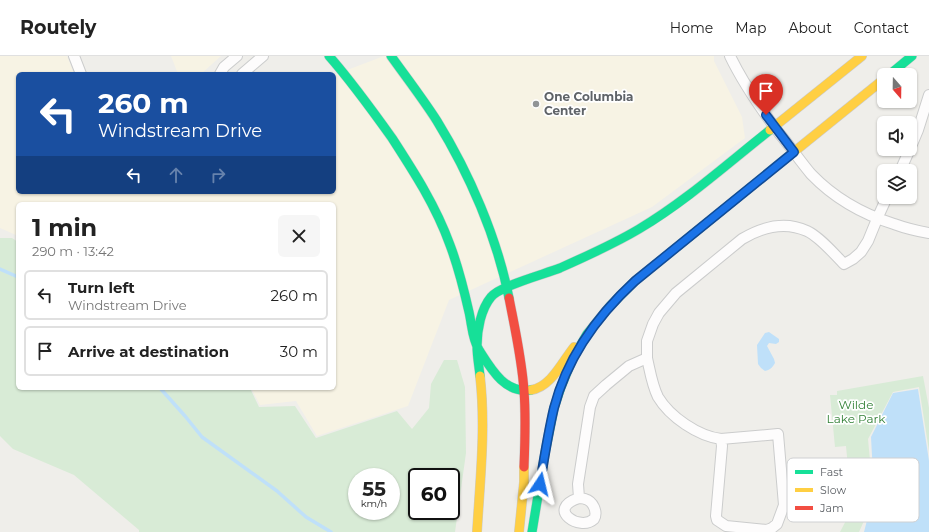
<!DOCTYPE html>
<html lang="en">
<head>
<meta charset="utf-8">
<style>
	:root { --surface:#fff; --page:#f6f6f6; --text:#222; --muted:#767676; --line:#e0e0e0 }
	body { margin:0; font-family:Montserrat,sans-serif; background:var(--page); color:var(--text); height:100vh; display:flex; flex-direction:column; font-size:15px; white-space:nowrap }
	* { box-sizing:border-box; margin:0 }
	p { font-size:13px; color:var(--muted) }
	.icon { flex:none; width:22px; height:22px; fill:none; stroke:currentColor; stroke-width:2; stroke-linecap:round; stroke-linejoin:round }
	.map { position:relative; flex:1; overflow:hidden }
	.sheet { position:absolute; left:16px; top:146px; width:320px; height:188px; display:flex; flex-direction:column; background:var(--surface); border-radius:6px; box-shadow:0 1px 3px #0004 }
	.sheet>* { flex:none }
	.hud { position:absolute; left:16px; top:16px; width:320px; height:122px; border-radius:6px; box-shadow:0 1px 3px #0004; background:#1a4fa0; color:#fff; overflow:hidden }
	.needle { width:26px; rotate:160deg }
	.controls { position:absolute; left:877px; top:12px; display:grid; gap:8px }
	.controls a { display:grid; place-items:center; width:40px; height:40px; border-radius:6px; background:var(--surface); box-shadow:0 1px 3px #0004; font-size:20px }
	.speed { position:absolute; left:348px; top:412px; display:flex; gap:8px; font-size:20px; font-weight:700; text-align:center }
	.speed>* { display:grid; place-content:center; width:52px; height:52px; border-radius:50%; background:var(--surface); box-shadow:0 1px 3px #0004; line-height:1 }
	.speed small { font-size:10px; font-weight:400 }
	.speed .limit { border:2px solid #111; border-radius:6px; background:#fff; color:#111 }
	.pin { position:absolute; display:grid; place-items:center; width:34px; height:34px; color:#fff; margin:-41px -17px; border-radius:50% 50% 50% 0; rotate:-45deg; box-shadow:0 0 4px #0007 }
	.pin .icon { rotate:45deg }
	.me { position:absolute; width:44px; margin:-22px; rotate:10deg; stroke-linejoin:round; filter:drop-shadow(0 0 3px #0008) }
	.turn { display:flex; align-items:center; gap:14px; height:84px; padding:0 16px; font-size:18px }
	.turn .icon { width:52px; height:52px; stroke-width:2.5 }
	.turn b { display:block; font-size:28px; line-height:34px }
	.lanes { display:flex; align-items:center; height:38px; padding:0 16px; background:#0003; justify-content:center; gap:20px; direction:ltr }
	.lanes .off { opacity:.35 }
	.round { display:grid; place-items:center; flex:none; width:42px; height:42px; border-radius:6px; background:var(--page) }
	.headline { display:flex; align-items:center; justify-content:space-between; height:68px; padding:0 16px }
	h1 { font-size:24px; font-weight:700; line-height:30px }
	ul { padding:0; list-style:none }
	li { display:flex; align-items:center; gap:12px; height:50px; margin:0 8px 6px; padding:0 8px; border:2px solid var(--line); border-radius:6px }
	li div { flex:1 }
	li b { display:block; font-size:15px }
	li em { font-style:normal }
	header { display:flex; align-items:center; gap:24px; box-sizing:border-box; height:56px; padding:0 20px; background:var(--surface); border-bottom:1px solid var(--line) }
	header strong { font-size:19px }
	nav { display:flex; gap:22px; margin-inline-start:auto; font-size:14px }
	.map>svg:first-child { display:block }
	.commercial { fill:#f7f3e4 }
	.green { fill:#d8ebd6; fill-rule:evenodd }
	.water { fill:#bfe0f9 }
	.lines { fill:none; stroke-linecap:round; stroke-linejoin:round }
	.stream { stroke:#bfe0f9; stroke-width:3.5 }
	.street-casing { stroke:#cbcccc; stroke-width:12 }
	.fast-casing { stroke:#cacacb; stroke-width:10 }
	.slow-casing { stroke:#cacacb; stroke-width:10 }
	.jam-casing { stroke:#cacacb; stroke-width:10 }
	.street { stroke:#fdfcfc; stroke-width:10 }
	.fast { stroke:#16e098; stroke-width:9 }
	.slow { stroke:#ffcf43; stroke-width:9 }
	.jam { stroke:#f24e42; stroke-width:9 }
	.route-casing { stroke:#114b97; stroke-width:10 }
	.route { stroke:#1a73e8; stroke-width:7 }
	.poi-dot { fill:#919496; stroke:#fff; stroke-width:1.5 }
	.labels { text-anchor:middle; stroke-width:3.5; stroke-linejoin:round; paint-order:stroke }
	.poi-label { font-size:12px; font-weight:bold; fill:#5f6368; stroke:#fff; text-anchor:start }
	.park-label { font-size:12px; fill:#348238; stroke:#fff }
	.key { fill:#fff; stroke:#cfd0d2; stroke-width:1 }
	.key-label { font-size:11px; fill:#5f6368 }
</style>
</head>
<body>
<header>
<strong>Routely</strong>
<nav><a>Home</a><a>Map</a><a>About</a><a>Contact</a></nav>
</header>
<div class="map">
<svg width="929" height="476" viewBox="0 0 929 476">
	<rect width="100%" height="100%" fill="#efeeea"/>
	<path class="commercial" d="M0,0h67l7,18h-56v118h316v-117l50,-19h330v5l28,56 3,21 -93,69 -203,93 -41,106 -91,30 -21,-35 -36,4 -9,-17h83v-184h-316v32l-18,-8z
		M171,0h50l-20,18h-23z"/>
	<path class="green" d="M0,182h12l6,4v146h232l9,19 36,-1 21,32 81,-27 15,18 17,-21 2,-24 13,-24h13l8,27 1,66 -11,79h-316v-2l-65,-55 -61,-26 -13,-13zM357,421h34v34h-34zM417,421h34v34h-34z
		M923,320l6,32v43l-10,-64 -26,5 -25,47 5,53c-2,14 -8,27 -14,40h-19l12,-23 -6,-63 -11,1 -5,-52h7v-4z"/>
	<path class="water" d="M769,276l10,7v3l-3,2 -7,-1 -2,3 7,13 1,4c-3,5 -5,7 -10,8l-4,-3 -3,-4 -1,-19 8,-12z
		M918,333l11,72v71h-65l10,-39 -3,-56 22,-44z"/>
	<g class="lines">
		<path class="stream" d="M0,213l18,8
			M160,332l25,28 17,21 75,54 29,26 25,15"/>
		<g class="street-casing">
			<path id="street" d="M74,0l7,18
				M730,0c13,27 31,53 49,77 11,13 21,28 32,41 23,24 51,40 83,50 11,4 23,7 35,9
				M220,18l4,-7 13,-11
				M242,18l21,-18
				M910,93l8,-19 11,-35
				M900,115l10,-22
				M647,302c3,13 5,27 11,39 12,20 40,39 63,42l1,7 -6,70 1,4 9,6 41,4 5,-2 5,-4 7,-19 -6,-71 -57,5
				M579,442c2,0 4,0 6,1 8,2 13,13 9,20 -14,13 -49,-10 -15,-21l-1,-14 12,-77 4,-11 12,-11 23,-19 18,-8v-17l6,-17 6,-11 17,-20 66,-54c20,-12 43,-18 65,-8 13,6 27,23 37,33l9,-5 8,-7 7,-11 9,-22 10,-22"/>
		</g>
		<g class="fast-casing">
			<path id="fast" d="M329,0c23,26 43,54 63,82 22,34 44,68 58,107 8,21 14,45 19,67 3,13 3,27 10,38 12,19 26,44 52,40
				M391,0c15,21 32,43 46,65 32,52 60,116 72,177
				M889,19l23,-19
				M480,320c-1,-10 -3,-20 -3,-30 0,-16 4,-37 14,-49 8,-11 54,-23 69,-29 27,-12 54,-24 79,-39 47,-28 88,-65 131,-99
				M532,476l13,-79 9,-45 7,-21 11,-27 15,-26 23,-28 25,-25 160,-130"/>
		</g>
		<g class="slow-casing">
			<path id="slow" d="M770,74l92,-74
				M795,95l89,-72
				M531,334c20,-3 31,-28 43,-43
				M477,476c3,-52 9,-104 3,-156
				M519,476l5,-50v-15"/>
		</g>
		<g class="jam-casing">
			<path id="jam" d="M509,242c6,31 13,62 15,93 2,25 1,51 0,76"/>
		</g>
		<use href="#street" class="street"/>
		<use href="#fast" class="fast"/>
		<use href="#slow" class="slow"/>
		<use href="#jam" class="jam"/>
	</g>
	<g class="lines">
		<g class="route-casing">
			<path id="route" d="M540,428c4,-25 8,-51 14,-76 13,-51 43,-92 81,-127l159,-129 -28,-37"/>
		</g>
		<use href="#route" class="route"/>
	</g>
	<circle class="poi-dot" cx="536" cy="48" r="4"/>
	<g class="labels">
		<g class="poi-label">
			<text x="544" y="45">One Columbia<tspan x="544" dy="14">Center</tspan></text>
		</g>
		<g class="park-label">
			<text x="856" y="353">Wilde<tspan x="856" dy="14">Lake Park</tspan></text>
		</g>
	</g>
	<rect x="787" y="402" width="132" height="64" rx="6" class="key"/>
	<rect x="795" y="414" width="18" height="4" fill="#16e098"/>
	<rect x="795" y="432" width="18" height="4" fill="#ffcf43"/>
	<rect x="795" y="450" width="18" height="4" fill="#f24e42"/>
	<g class="key-label">
		<text x="820" y="420">Fast</text>
		<text x="820" y="438">Slow</text>
		<text x="820" y="456">Jam</text>
	</g>
</svg>
<div class="controls">
<a><svg class="needle" viewBox="-14 -14 28 28"><path d="M0-13l5 13h-10z" fill="#e53935"/><path d="M0 13l5-13h-10z" fill="#767676"/></svg></a>
<a><svg class="icon" aria-label="sound" viewBox="0 0 24 24"><path d="M4 9h4l5-4v14l-5-4H4zM17 9q2 3 0 6"/></svg></a>
<a><svg class="icon" aria-label="layers" viewBox="0 0 24 24"><path d="M12 4l9 5-9 5-9-5zM3 14l9 5 9-5"/></svg></a>
</div>
<div class="speed"><div>55<small>km/h</small></div><div class="limit">60</div></div>
<div class="pin" style="left:766px;top:59px;background:#d93025"><svg class="icon" aria-label="arrive" viewBox="0 0 24 24"><path d="M6 21V4h12l-3 4 3 4H6"/></svg></div>
<svg class="me" style="left:540px;top:428px" viewBox="-20 -20 40 40"><path d="M0-17L14 15 0 8-14 15z" fill="#1a73e8" stroke="#fff" stroke-width="4"/></svg>
<div class="hud">
<div class="turn"><svg class="icon" aria-label="left" viewBox="0 0 24 24"><path d="M17 20v-9H6M10 6l-5 5 5 5"/></svg><div><b>260 m</b>Windstream Drive</div></div>
<div class="lanes"><svg class="icon" aria-label="left" viewBox="0 0 24 24"><path d="M17 20v-9H6M10 6l-5 5 5 5"/></svg><svg class="icon off" aria-label="ahead" viewBox="0 0 24 24"><path d="M12 20V5M6 11l6-6 6 6"/></svg><svg class="icon off" aria-label="right" viewBox="0 0 24 24"><path d="M7 20v-9h11M14 6l5 5-5 5"/></svg></div>
</div>
<section class="sheet">
<div class="headline"><div><h1>1 min</h1><p>290 m · 13:42</p></div><a class="round"><svg class="icon" aria-label="close" viewBox="0 0 24 24"><path d="M6 6l12 12M18 6L6 18"/></svg></a></div>
<ul>
<li><svg class="icon" aria-label="left" viewBox="0 0 24 24"><path d="M17 20v-9H6M10 6l-5 5 5 5"/></svg><div><b>Turn left</b><p>Windstream Drive</p></div><em>260 m</em></li>
<li><svg class="icon" aria-label="arrive" viewBox="0 0 24 24"><path d="M6 21V4h12l-3 4 3 4H6"/></svg><div><b>Arrive at destination</b></div><em>30 m</em></li>
</ul>
</section>
</div>
</body>
</html>
